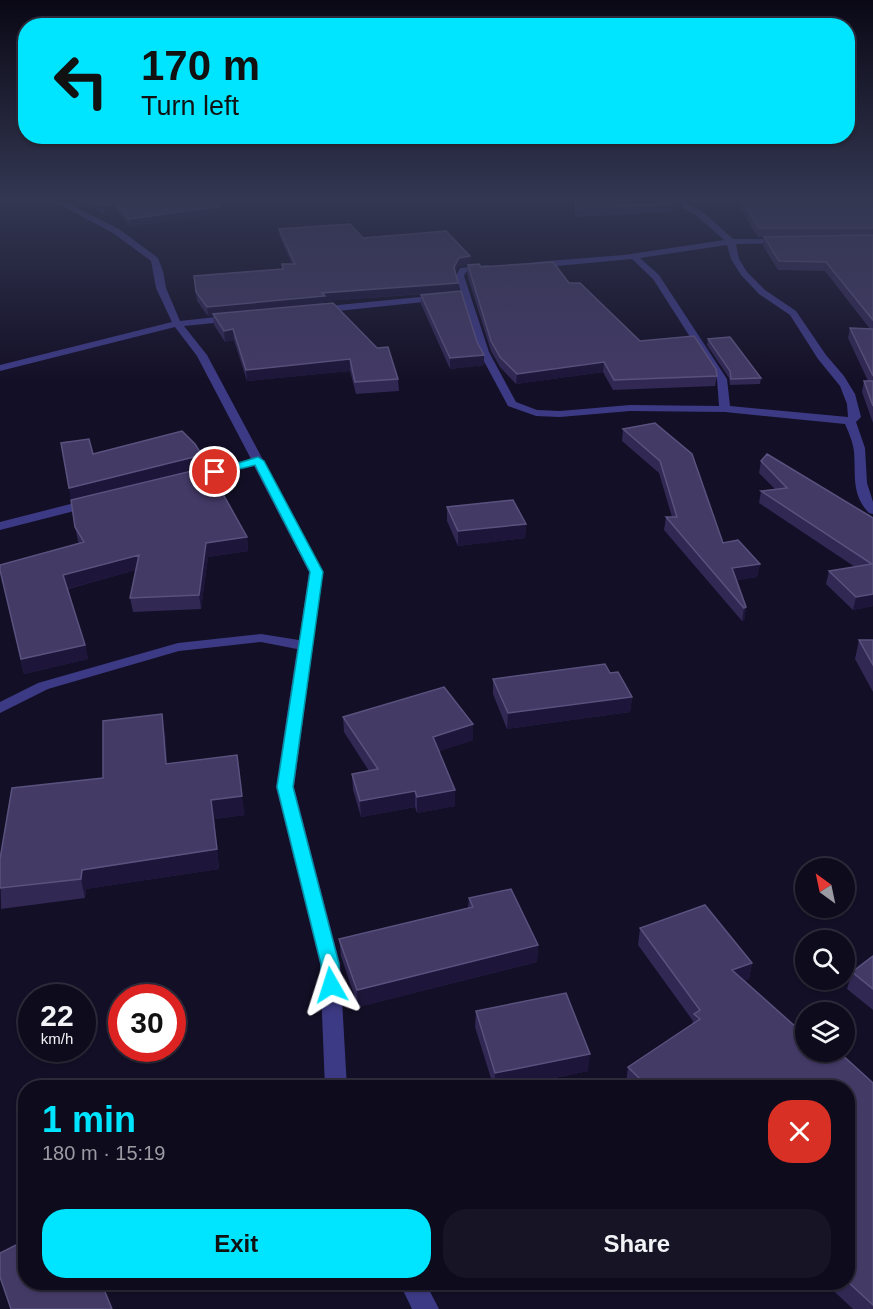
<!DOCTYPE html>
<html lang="en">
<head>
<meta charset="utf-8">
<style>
	:root { --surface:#0e0b1c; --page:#171425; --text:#f1f3f6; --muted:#9b9ba3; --line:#2e2b3b; --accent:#00e5ff }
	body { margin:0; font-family:Arial,sans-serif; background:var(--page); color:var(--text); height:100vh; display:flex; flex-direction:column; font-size:22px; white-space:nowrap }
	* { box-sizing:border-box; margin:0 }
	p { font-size:20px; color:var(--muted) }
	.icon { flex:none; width:33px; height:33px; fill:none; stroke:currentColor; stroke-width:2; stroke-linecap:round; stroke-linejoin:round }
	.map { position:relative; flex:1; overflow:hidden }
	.panel { position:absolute; left:18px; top:1080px; width:837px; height:210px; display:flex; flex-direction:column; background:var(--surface); border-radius:24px; box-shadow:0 2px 4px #0004,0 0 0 2px var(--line) }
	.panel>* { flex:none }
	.top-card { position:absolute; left:18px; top:18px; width:837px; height:126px; border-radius:24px; box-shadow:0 2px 4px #0004,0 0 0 2px var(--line); background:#00e5ff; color:#111; overflow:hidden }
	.needle { width:39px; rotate:327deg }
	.tools { position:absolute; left:795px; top:858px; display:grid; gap:12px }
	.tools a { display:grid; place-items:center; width:60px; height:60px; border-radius:50%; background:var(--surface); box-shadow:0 2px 4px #0004,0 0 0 2px var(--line); font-size:30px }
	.speed { position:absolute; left:18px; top:984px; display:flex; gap:12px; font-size:30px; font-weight:700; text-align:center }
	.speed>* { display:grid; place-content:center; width:78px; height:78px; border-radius:50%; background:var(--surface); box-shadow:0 2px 4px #0004,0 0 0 2px var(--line); line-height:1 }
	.speed small { font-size:15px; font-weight:400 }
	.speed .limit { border:9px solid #d22; background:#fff; color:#111 }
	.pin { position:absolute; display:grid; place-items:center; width:51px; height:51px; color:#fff; margin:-26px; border:3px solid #fff; border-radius:50%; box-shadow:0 2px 6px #0007 }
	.me { position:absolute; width:66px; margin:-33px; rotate:354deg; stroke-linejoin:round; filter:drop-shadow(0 0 4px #0008) }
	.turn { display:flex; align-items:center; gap:21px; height:126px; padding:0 24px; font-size:27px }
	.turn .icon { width:78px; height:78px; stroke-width:2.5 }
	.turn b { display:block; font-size:42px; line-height:51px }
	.round { display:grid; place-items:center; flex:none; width:63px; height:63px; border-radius:24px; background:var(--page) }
	.summary { display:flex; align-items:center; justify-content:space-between; height:102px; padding:0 24px }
	h1 { font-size:36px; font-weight:800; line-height:45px; color:var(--accent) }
	.primary-button { display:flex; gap:12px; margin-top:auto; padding:12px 24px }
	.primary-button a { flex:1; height:69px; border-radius:24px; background:var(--accent); color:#111; font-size:24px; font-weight:800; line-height:69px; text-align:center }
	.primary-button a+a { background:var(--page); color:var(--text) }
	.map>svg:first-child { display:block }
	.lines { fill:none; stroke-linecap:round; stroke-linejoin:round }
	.minor { fill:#3d3a85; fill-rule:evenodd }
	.wall { fill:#312854 }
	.shaded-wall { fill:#1d163a }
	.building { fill:#433a66; stroke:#5a527e; stroke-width:1.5 }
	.route { fill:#00e5ff; stroke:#0095a6; stroke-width:1.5 }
</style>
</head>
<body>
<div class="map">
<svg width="873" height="1309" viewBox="0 0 873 1309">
	<rect width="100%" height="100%" fill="#130f26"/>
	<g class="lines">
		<path class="minor" d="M49,199h10l60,30 39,29 5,13 3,17 14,33 54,-6 5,3 -5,3 -50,5 23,29 116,217 -29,215 46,177 7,124h-22l-5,-124 -44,-177 21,-138 -36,-7 -82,9 -131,38 -48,24v-11l38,-19 140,-40 83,-9 38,6 10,-68 -55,-106 -62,15 -6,-4 2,-3 63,-15 -54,-103 -22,-29 -175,44v-6l172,-43 -16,-34 -5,-27 -38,-28z
			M669,199c25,0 47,25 64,40h50l4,2 -4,2 -47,1 3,15 8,13 18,18 31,21 30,44 18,21 11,18 6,23 -5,5 9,26 2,35 6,19v12l-4,-1c-18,-19 -13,-37 -15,-61 -1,-10 -5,-19 -9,-28l-120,-12 -95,-1 -70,6 -24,-1 -28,-10 -29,-54 -23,-76 4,-8 28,-3 4,3 -4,3 -22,1 -2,4 25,76 27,50 21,8 23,1 70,-6 89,1 -2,-27 -64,-100 -21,-20 -97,9 -4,-3 4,-3 89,-7 100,-15 -27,-24zM727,245l4,14 10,16 18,19 31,21 28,44 22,27 7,18 1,13 -118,-11 -3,-27 -68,-104 -19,-17z
			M440,295l3,1v4l-125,13 -5,-3 5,-3z
			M90,499l4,1 2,3 -2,3 -94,24v-8z
			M399,1282h26l14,27h-27z"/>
	</g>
	<path class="wall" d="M79,199h135l7,7 1,8 -92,12 -13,-15 -13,3z
		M574,199h299v224l-11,-31 2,-11h4l-20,-43 2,-10 20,1 -45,-58 -47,-1 -15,-24 1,-9h32h-38l-20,-32 -39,3 -11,-7 -8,-2 1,10h-9v3l-97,5z
		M279,229l84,9 107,18v8l-11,2 -4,6 3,19 26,74 -34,4 -29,-65v-9l31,-3 -127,9v2l73,76 1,12 -43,3 -6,-23 -103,10 -13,-41 -9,2 -11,-17 -1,-10 -5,1 -11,-15 -3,-25 88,-7v-5h10l-12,-27z
		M468,265l13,2 236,109 -2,10 -102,4 -10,-18 -87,12 -16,-17 -9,-16 -24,-77z
		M708,339l53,39 -1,6 -30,1 -1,-7 -22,-33z
		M655,423l68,120 37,21 -3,13 -20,3 9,27 -2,14h-2l-78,-91 2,-13h6l-13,-44 -37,-32 1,-12z
		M93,454l109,1 1,13 44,69 1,14 -40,6 -7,52 -68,3 -3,-14 6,-28 -68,19 17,56 3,14 -64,15 -24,-104 79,-27 -1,-2 -3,-14z
		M761,461l112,57v88l-20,4 -27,-26 3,-13 26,-4 -96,-64 2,-12 14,-2 -16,-16z
		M447,507l79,17 -1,14 -67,8 -11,-25z
		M859,640h14v52l-18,-33z
		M610,673l22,24 -2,15 -123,17 -14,-35v-15z
		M343,717l130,7v16l-34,11 16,55 -38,7 -2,-6 -54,10 -8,-27 -1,-16 17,-3 -25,-39z
		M165,732l2,32 78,51 -31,4 5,50 -133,20 -1,9 -84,11 -1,-50 103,-81z
		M469,898l69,47 -1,17 -179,45 -17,-51 -2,-17 129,-31z
		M640,928l112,35 -3,16 -5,2 87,78 42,24v226h-20l-29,-27h24v-194h-218l-4,-5 2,-16 64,-43 1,-3 -55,-76z
		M873,956v54l-26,-21 5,-17z
		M476,1011l112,60 -81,17h-13l-19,-61z"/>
	<path class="shaded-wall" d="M700,199h39l-1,6 -39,3z
		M682,200l-1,9h-9l1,-5 -2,-3z
		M116,204l1,7 -13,3 -1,-8z
		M221,206l1,8 -92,12 -1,-7z
		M470,256v8l-11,2 -5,9v-8l5,-9z
		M458,283v8l-133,10v3l-117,12 -1,-9 115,-14z
		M233,329l1,11 -9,2 -1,-11z
		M484,355v10l-34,4v-11z
		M350,359v12l-103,10 -1,-11z
		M604,362l-1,10 -87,12 1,-10z
		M202,455l1,14 -132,33 -2,-14z
		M526,524l-1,14 -67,8v-15z
		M247,537l1,14 -40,6 -7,52 -2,-14 7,-52z
		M139,555l2,14 -75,20 -3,-14z
		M760,564l-3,13 -27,4 2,-13z
		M873,594v12l-20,4 3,-13z
		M746,607l-2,14h-2l2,-13z
		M85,645l3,14 -64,15 -3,-15z
		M632,697l-2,15 -123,17 1,-16z
		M162,714l3,18 4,51 -3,-19z
		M473,724v16l-40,13v-16z
		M455,790v16l-38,7v-16z
		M415,791v16l-54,10 -1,-16z
		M242,796l3,19 -31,4 5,50 -133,20 -1,9 -4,-19 1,-9 129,-70z
		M538,945l-1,17 -179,45 -1,-17z
		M752,963l-3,16 -21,8 4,-17z
		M590,1054l-2,17 -81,17h-12v-15z"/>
	<path class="building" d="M91,199h123l7,7 -92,13 -13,-15 -13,2z
		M575,199h104l3,1 -11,1 2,3 -97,4z
		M741,199h132v29h-114z
		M350,224l13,14 83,-7 24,25 -11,2 -5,9 4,16 -136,10 3,3 -118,11 -11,-15 -2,-16 89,-7 -1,-5h13l-16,-35z
		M873,235v85l-47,-58 -47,-1 -15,-24z
		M553,262l16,21h11l60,58 54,-5 22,33 1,7 -103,4 -10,-18 -87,12 -17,-17 -9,-16 -23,-76 11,-1 2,3z
		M461,291l16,51 7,13 -34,3 -29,-63z
		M333,303l44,45 11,-1 10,32 -43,3 -5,-23 -104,11 -13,-41 -9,2 -11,-17z
		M850,328l23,1v47z
		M730,337l31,41 -30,1 -1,-8 -22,-32z
		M864,381h9v25z
		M655,423l37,31 31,89 15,-3 22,24 -28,4 14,39 -2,1 -78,-91h11l-17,-56 -37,-32z
		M182,431l13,13 7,11 -133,33 -8,-45 28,-4 4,15z
		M767,454l106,64v76l-17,3 -27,-26 43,-7 -111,-73 26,-3 -26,-27z
		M208,467l39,70 -41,6 -7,52 -69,3 9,-43 -76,20 22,70 -64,14 -21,-89v-5l84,-23 -9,-15 -4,-27z
		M513,500l13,24 -68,7 -11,-24z
		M859,640h14v25z
		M605,664l5,9 8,-1 14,25 -124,16 -15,-34z
		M444,687l29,37 -40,13 22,53 -38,7 -2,-6 -55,10 -8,-27 26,-5 -35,-52z
		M162,714l4,50 71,-9 5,41 -31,4 6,49 -135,21 -1,9 -81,9v-29l12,-71 91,-10v-57z
		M511,889l27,56 -181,45 -18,-51 134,-32 -4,-9z
		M705,905l47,58 -20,7 74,66v16h17l8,7 9,-6 33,30v222l-25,-23v-194h-199l-21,-21 72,-48 -6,-5 6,-4 -60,-82z
		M873,956v33l-21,-17z
		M566,993l24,61 -95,19 -19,-62z
		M26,1240v42h75l11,27h-101l-11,-32v-24z"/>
	<linearGradient id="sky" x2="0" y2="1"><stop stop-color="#0a0815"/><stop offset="0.52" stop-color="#333752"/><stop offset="1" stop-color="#333752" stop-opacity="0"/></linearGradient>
	<rect width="873" height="382" fill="url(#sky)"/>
	<path class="route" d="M258,457l6,4 59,111 -30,215 46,177 1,21 -3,5 -6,2 -7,-2 -3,-5v-21l-44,-177 33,-215 -55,-107 -40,10 -6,-3z"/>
</svg>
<div class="tools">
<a><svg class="needle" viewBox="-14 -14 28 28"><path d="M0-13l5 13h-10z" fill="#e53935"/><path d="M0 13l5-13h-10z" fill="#9b9ba3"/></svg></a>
<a><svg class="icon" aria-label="search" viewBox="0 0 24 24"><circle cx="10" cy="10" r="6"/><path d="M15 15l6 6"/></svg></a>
<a><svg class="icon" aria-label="layers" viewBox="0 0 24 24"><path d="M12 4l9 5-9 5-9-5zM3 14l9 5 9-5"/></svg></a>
</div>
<div class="speed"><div>22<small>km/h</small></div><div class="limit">30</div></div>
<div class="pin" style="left:215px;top:472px;background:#d93025"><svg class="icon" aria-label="arrive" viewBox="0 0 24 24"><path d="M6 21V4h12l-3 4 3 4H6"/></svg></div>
<svg class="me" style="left:331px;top:985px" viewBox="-20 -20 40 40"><path d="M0-17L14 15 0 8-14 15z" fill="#00e5ff" stroke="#fff" stroke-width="4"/></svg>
<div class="top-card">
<div class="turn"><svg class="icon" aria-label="left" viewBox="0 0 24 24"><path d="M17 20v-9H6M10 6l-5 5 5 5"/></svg><div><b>170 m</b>Turn left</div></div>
</div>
<section class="panel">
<div class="summary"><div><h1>1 min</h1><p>180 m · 15:19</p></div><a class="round" style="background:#d93025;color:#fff"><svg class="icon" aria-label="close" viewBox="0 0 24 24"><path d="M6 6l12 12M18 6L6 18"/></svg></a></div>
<div class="primary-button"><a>Exit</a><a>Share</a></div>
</section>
</div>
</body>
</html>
